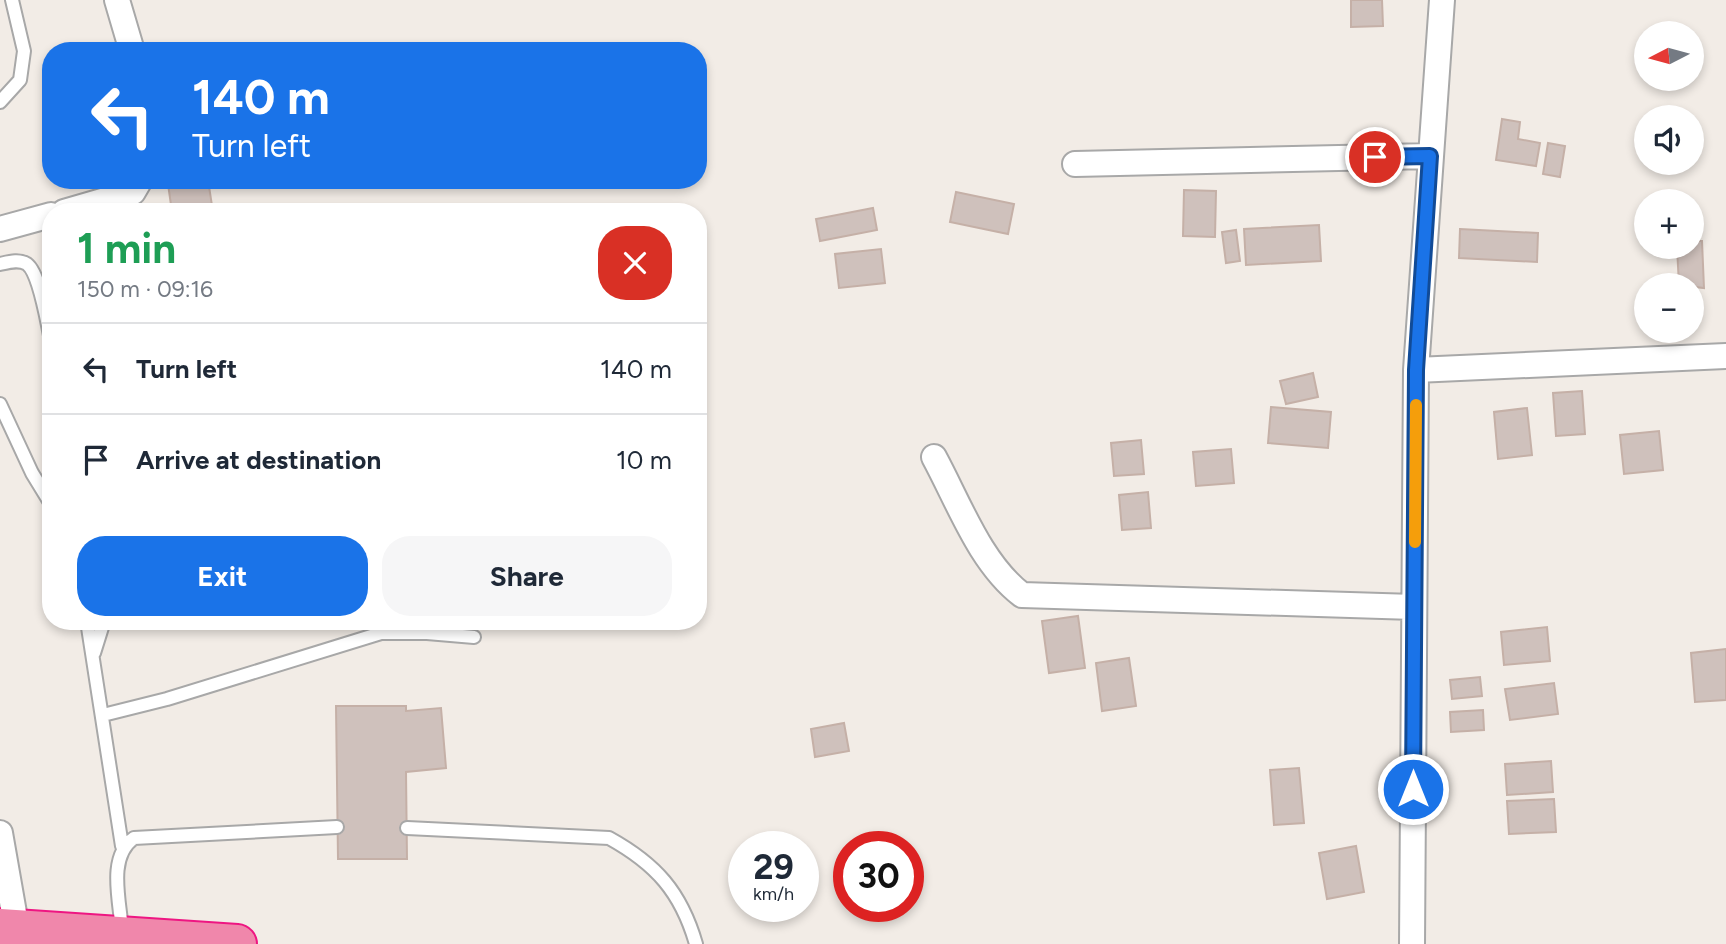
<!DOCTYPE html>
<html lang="en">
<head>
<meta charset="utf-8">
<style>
	:root { --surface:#fff; --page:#f6f6f7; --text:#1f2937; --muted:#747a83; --line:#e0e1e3; --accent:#1a73e8 }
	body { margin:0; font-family:Figtree,sans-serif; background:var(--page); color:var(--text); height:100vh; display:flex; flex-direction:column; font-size:26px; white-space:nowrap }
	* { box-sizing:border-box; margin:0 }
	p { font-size:23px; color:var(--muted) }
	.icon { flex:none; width:38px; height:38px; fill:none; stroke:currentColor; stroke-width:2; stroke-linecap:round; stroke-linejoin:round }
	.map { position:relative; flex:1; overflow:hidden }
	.sheet { position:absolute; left:42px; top:203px; width:665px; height:427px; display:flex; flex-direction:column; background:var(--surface); border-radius:28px; box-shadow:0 4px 10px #0003 }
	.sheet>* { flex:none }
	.top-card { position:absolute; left:42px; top:42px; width:665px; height:147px; border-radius:28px; box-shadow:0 4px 10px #0003; background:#1a73e8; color:#fff; overflow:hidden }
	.needle { width:46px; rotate:264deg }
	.fabs { position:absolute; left:1634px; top:21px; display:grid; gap:14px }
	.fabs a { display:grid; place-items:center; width:70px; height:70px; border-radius:50%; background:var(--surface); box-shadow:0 4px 10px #0003; font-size:35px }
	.speed { position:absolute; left:728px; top:831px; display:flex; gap:14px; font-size:35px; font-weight:700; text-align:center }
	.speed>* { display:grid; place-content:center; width:91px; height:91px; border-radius:50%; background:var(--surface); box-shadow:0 4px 10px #0003; line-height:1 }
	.speed small { font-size:18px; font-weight:400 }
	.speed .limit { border:10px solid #d22; background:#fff; color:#111 }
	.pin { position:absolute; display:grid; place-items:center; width:60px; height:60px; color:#fff; margin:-30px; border:4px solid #fff; border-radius:50%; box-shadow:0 2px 7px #0007 }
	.me { position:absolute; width:77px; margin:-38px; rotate:0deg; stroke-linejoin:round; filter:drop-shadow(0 0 5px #0008) }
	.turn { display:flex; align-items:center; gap:24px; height:147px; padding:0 35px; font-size:32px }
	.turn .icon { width:91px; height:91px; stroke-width:2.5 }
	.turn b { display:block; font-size:49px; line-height:60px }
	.round { display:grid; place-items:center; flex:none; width:74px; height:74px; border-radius:28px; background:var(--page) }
	.summary { display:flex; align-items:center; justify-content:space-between; height:119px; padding:0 35px }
	h1 { font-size:42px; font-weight:700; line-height:52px; color:#1e9e55 }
	.primary-button { display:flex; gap:14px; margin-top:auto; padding:14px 35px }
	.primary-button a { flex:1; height:80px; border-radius:28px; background:var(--accent); color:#fff; font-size:28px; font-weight:700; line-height:80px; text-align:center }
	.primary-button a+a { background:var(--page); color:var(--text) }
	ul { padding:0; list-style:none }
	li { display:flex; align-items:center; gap:21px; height:91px; padding:0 35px; border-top:2px solid var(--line) }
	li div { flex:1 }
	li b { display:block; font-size:26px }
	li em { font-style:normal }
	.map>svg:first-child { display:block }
	.building { fill:#cfc1bc; stroke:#c5b0a7; stroke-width:2 }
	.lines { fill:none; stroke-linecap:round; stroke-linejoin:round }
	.lane-casing { stroke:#a8a8a8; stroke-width:16 }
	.street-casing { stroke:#a8a8a8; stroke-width:28 }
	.highway-casing { stroke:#ee1682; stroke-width:42 }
	.lane { stroke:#fff; stroke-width:12 }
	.street { stroke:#fff; stroke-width:24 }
	.highway { stroke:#f087ab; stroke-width:38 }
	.route-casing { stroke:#114b97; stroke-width:18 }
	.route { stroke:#1a73e8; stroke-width:12 }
	.slow { stroke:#f59e0b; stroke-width:12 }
</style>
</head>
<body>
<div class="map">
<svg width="1726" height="944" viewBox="0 0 1726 944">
	<rect width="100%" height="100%" fill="#f2ece6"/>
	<path class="building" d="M1351,0h31l1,26 -32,1z
		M1502,119l18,3 -2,17 22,4 -4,23 -40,-6z
		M1548,143l17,3 -5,31 -17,-3z
		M189,180h19l5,32h-41l-4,-28z
		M1184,190l32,1 -1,46 -32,-1z
		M956,192l58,12 -6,30 -58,-12z
		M873,208l4,22 -57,11 -4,-22z
		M1319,225l2,36 -75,4 -2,-36z
		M1460,229l78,4 -1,29 -78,-4z
		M1236,230l4,31 -14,2 -4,-31z
		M1692,241h10l2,47 -25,-3 -2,-38h15z
		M881,249l4,34 -46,5 -4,-34z
		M1313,373l5,24 -32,7 -6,-23z
		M1582,391l3,43 -29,2 -3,-43z
		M1271,407l60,5 -3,36 -60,-5z
		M1527,408l5,47 -34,4 -4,-47z
		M1659,431l4,39 -39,4 -4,-39z
		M1141,440l3,34 -30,2 -3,-33z
		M1231,449l3,34 -38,3 -3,-34z
		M1148,492l3,36 -29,2 -3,-35z
		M1078,616l7,52 -36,5 -7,-52z
		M1547,627l3,34 -46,4 -3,-33z
		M1726,649v51l-31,2 -4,-49z
		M1129,658l7,48 -34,5 -6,-48z
		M1480,677l2,19 -30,3 -2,-19z
		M1554,683l4,31 -48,6 -5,-31z
		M336,706h70v5l35,-3 5,60 -40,4 1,87h-69z
		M1483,710l1,20 -33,2 -1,-20z
		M844,723l5,28 -34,6 -4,-28z
		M1551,761l2,31 -46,3 -2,-31z
		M1299,768l5,55 -30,2 -4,-55z
		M1554,799l2,33 -47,2 -2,-33z
		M1356,846l8,46 -37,7 -8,-46z"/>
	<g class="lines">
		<g class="lane-casing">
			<path id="lane" d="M0,102l20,-22 4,-29 -12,-51
				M0,264c9,-2 19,-5 27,0 13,10 20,59 24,76
				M0,404l32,69 19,31
				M87,621l35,225
				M94,653l10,-32
				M103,715l64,-16 214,-66h46l47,4
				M407,828l202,10c47,26 72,54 87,106
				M122,931c-2,-30 -15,-74 12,-93l203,-11"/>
		</g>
		<g class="street-casing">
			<path id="street" d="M117,0l15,51
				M1075,164l355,-8
				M64,212l69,-20 7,-12
				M0,229l51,-14
				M1416,370l310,-14
				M934,457c25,46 46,106 88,138l392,12
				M0,833l17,97
				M1412,944l4,-574 26,-370"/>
		</g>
		<g class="highway-casing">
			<path id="highway" d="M0,928l237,16"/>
		</g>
		<use href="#lane" class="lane"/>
		<use href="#street" class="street"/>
		<use href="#highway" class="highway"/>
	</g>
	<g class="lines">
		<g class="route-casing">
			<path id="route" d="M1375,157l55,-1 -14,214 -3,419"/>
		</g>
		<use href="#route" class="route"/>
		<path class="slow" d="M1415,542l1,-137"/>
	</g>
</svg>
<div class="fabs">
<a><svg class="needle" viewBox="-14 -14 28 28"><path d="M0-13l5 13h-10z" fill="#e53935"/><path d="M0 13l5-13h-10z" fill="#747a83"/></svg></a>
<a><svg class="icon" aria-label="sound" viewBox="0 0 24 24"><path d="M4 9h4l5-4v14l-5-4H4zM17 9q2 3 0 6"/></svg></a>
<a>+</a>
<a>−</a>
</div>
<div class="speed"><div>29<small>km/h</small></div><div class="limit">30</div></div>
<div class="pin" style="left:1375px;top:157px;background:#d93025"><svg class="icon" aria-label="arrive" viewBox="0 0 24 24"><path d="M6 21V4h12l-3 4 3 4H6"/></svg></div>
<svg class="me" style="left:1413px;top:789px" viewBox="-20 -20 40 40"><circle r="17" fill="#1a73e8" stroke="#fff" stroke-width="3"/><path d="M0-11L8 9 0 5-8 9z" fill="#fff"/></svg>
<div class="top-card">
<div class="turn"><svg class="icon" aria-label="left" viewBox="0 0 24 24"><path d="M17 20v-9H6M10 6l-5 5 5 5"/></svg><div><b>140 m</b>Turn left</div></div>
</div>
<section class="sheet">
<div class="summary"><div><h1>1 min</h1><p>150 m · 09:16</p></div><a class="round" style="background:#d93025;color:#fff"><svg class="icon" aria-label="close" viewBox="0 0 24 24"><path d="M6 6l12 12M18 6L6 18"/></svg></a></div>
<ul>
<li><svg class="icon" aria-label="left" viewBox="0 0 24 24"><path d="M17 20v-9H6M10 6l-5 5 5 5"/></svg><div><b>Turn left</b></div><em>140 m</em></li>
<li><svg class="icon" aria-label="arrive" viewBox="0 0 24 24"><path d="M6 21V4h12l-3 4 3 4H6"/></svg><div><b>Arrive at destination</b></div><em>10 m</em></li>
</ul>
<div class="primary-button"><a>Exit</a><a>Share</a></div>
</section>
</div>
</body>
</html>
